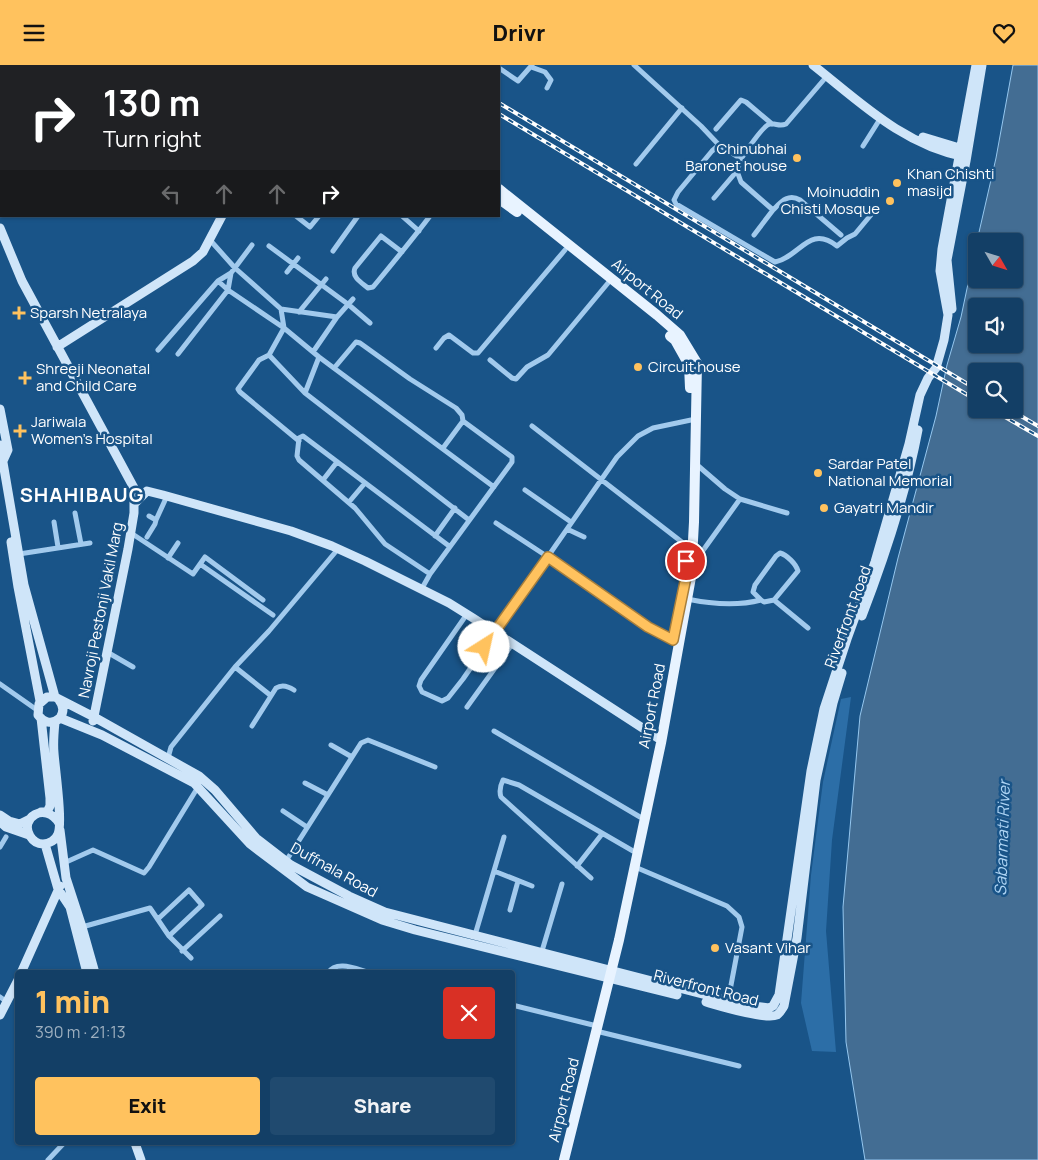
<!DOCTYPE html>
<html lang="en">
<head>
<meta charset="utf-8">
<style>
	:root { --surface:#133f66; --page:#204a6f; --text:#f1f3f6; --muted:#9dafbf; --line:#32587a; --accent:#ffc25e }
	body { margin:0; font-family:Manrope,sans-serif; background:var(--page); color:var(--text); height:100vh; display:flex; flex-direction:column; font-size:19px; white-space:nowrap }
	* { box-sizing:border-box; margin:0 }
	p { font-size:16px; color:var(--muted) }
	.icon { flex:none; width:28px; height:28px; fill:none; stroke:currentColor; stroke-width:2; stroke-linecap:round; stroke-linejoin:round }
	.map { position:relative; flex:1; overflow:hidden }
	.details { position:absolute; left:15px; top:905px; width:500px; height:175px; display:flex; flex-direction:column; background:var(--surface); border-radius:5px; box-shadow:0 1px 4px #0004,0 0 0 1px var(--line) }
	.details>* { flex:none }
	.guide { position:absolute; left:0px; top:0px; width:500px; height:152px; box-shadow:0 1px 4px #0004,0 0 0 1px var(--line); background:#202124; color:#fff; overflow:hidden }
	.needle { width:32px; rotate:129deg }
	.tools { position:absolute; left:968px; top:168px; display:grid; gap:10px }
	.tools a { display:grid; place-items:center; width:55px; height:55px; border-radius:5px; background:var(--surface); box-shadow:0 1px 4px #0004,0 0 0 1px var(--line); font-size:25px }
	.pin { position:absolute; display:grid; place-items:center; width:42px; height:42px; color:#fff; margin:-21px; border:2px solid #fff; border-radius:50%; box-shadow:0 1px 5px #0007 }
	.me { position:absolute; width:55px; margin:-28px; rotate:35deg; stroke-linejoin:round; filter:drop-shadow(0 0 4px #0008) }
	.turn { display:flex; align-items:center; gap:18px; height:105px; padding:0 20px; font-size:22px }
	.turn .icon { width:65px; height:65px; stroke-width:2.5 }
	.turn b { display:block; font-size:35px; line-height:42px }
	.lanes { display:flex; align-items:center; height:48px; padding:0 20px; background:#0003; justify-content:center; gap:25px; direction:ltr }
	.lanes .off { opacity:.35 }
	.round { display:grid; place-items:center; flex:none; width:52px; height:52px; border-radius:5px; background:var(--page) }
	.headline { display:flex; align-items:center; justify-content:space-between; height:85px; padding:0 20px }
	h1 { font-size:30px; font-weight:800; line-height:38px; color:var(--accent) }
	.primary-button { display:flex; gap:10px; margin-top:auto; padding:10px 20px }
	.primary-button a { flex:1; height:58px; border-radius:5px; background:var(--accent); color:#111; font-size:20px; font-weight:800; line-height:58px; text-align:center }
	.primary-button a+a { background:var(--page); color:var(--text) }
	header { display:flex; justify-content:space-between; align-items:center; height:65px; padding:0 20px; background:var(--accent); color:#111; font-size:22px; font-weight:800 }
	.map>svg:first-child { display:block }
	.green { fill:#2c6ea7 }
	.water { fill:#436d93; stroke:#95c7ef; fill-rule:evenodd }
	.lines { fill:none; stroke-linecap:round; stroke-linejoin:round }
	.street { stroke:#a2caed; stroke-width:5 }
	.secondary { stroke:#cfe5f9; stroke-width:9 }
	.primary { stroke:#e8f3ff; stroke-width:10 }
	.rail-casing { stroke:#fff; stroke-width:4 }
	.rail { stroke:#195488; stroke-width:2; stroke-dasharray:5.5; stroke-linecap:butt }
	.route-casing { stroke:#a67e3d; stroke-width:12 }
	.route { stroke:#ffc25e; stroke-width:9 }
	.poi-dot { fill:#ffc25e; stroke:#195488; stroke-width:2 }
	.labels { text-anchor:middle; stroke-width:5; stroke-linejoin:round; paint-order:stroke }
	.poi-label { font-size:15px; fill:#fff; stroke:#195488; text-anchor:start }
	.street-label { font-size:15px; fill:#fff; stroke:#195488 }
	.water-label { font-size:16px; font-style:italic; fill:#aed4f4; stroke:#195488 }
	.district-label { font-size:20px; font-weight:bold; letter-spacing:1px; fill:#fff; stroke:#195488 }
</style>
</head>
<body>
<header><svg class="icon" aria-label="menu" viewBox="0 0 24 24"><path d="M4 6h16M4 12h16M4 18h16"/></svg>Drivr<svg class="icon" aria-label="heart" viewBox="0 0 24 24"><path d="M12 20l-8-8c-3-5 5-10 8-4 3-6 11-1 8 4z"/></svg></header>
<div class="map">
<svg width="1038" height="1095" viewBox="0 0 1038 1095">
	<rect width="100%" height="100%" fill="#195488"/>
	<path class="green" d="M851,632l-19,143 -6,91 10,121 -24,-1 -11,-48 10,-128 12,-93 18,-83z"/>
	<path class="water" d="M1013,0h25v1095h-173l-19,-118 -3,-135 17,-191 38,-158 38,-142 11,-51 14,-48 15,-71v33h38v-38h-37l19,-83zM976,241h38v38h-38zM976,306h38v38h-38z"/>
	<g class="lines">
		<path class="street" d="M634,0l67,61 18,19 22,14c4,-6 22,-34 29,-35 6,-1 9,3 16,0l41,-48
			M531,2l14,5 6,8 -4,8
			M499,3l19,13 14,-16
			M716,64l25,-29 5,2 26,22
			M0,68l1,-2
			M719,80l-7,6 -34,41 -4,8 2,4 99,58c25,-5 34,-38 62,-16l10,-8 8,-4 20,-24
			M863,81l17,-27
			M741,94l-4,12 4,11 32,28c8,-8 15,-17 27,-10l41,35
			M636,99l46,-56
			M714,133l23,-27
			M296,151l14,11 9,-11
			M402,151l17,15
			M754,170l19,-25
			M210,175l25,28 46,41 56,8
			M252,180l-21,28 -3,17 56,38 35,29 175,130
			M269,181l80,59 21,18
			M333,186l25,-35
			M402,187l-21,-16 -26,32c-4,9 7,15 13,20l5,-1c19,-23 39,-47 57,-71
			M287,207l11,-14
			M281,244l3,19 -15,27 -10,5 -21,29 2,3 59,49
			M299,247l27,-33
			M436,283l8,-10 5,-3 24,18h5l87,-103
			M158,285l60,-69 13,-8
			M313,287l24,-35 16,-18
			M178,289l50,-64 -10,-9
			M269,290l36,38 164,127
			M490,295l22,18 4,1 11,-12 21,-12 60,-72
			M335,302l21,-25 4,1 50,36 46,29 6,7 1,6 49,36v5l-82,112
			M305,328l14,-36
			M532,361l155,120
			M443,383l20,-27
			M323,415l14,-18
			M525,425l46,32
			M740,434l47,14
			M349,437l16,-19
			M75,448l6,31
			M149,451l7,4 11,-24
			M54,457l4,25
			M496,458l52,34 100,70 25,13
			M567,464l17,8
			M131,468l62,41 12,-17 58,43
			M435,471l20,-28
			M147,472l8,-13 1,-4
			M19,489l71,-11
			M168,493l10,-15
			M200,499l73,51
			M694,502l5,-11 41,-57 -15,-10 -29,-25
			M421,525l9,-16 -45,-30 -30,-36 -56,-48 -2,-4 2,-18 4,-2 146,110
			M687,534c24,5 51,7 74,1l-8,-8 2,-7 21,-29 4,-3c7,2 16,11 18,18l-24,29 -10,2 -3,-2
			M774,535l34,28
			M467,549l-46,66 -2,6 3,6 20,9 6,-3 15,-19 154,-222 21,-21 15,-8 38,-8
			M107,587l26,15
			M235,602l35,28
			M0,619l37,26
			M467,642l46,-64
			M252,661l24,-38c6,-4 12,-2 18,2
			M494,666l146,86
			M331,680l21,12
			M168,693l3,-11 64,-80 34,-36 69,-82
			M305,718l23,12
			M283,746l24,16
			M0,782l6,-10
			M286,796l75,-118 7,-3 67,27
			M64,798l29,-13 51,23 5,-6 49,-80
			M577,801l25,-32
			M635,802l92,39 12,11 3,10 -14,74
			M494,806l38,15
			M591,813l-90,-81c-2,-6 -1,-11 2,-17l16,5 114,66
			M510,845l8,-29
			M158,854l31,-29 13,15 -33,31
			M82,862l68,-19 19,28 22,22
			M475,870l29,-98
			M182,886l38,-35
			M542,886l20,-67
			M328,908c9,-14 30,-3 44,0
			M0,932l7,5
			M512,940l81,20
			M596,966l143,35
			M48,1095l16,-17"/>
		<path class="secondary" d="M330,0l2,1
			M813,0c47,37 90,80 152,92
			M292,1l1,-1
			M923,72l43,13
			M0,163l22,53 112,207v25l-6,36 -35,172
			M952,244l-5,-49 19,-99 16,-96
			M57,282l136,-86 10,-9 19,-36
			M0,344l8,41 -5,11
			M0,380l24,140 31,112
			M134,439l13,-13 16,4 128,36 41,15 33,15 84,42 24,15 188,122
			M11,477l7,45 22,114
			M862,551c23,-60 44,-122 56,-186
			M59,635c5,6 5,12 1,18 -8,7 -16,5 -22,-3l1,-11 8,-7h8l39,20 105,59 16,14 41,48 35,27 58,31 36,16 360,93 24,3 4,-2 6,-11 32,-224 13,-62 23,-70 28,-77 34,-118 11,-49 8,-17 8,-10 8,-28 4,-25 -8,-44 2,-22 34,-184
			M60,653l42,17 92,48 56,61 57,43 75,33 33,10 262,65
			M55,657c-1,10 -2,21 -1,31 1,15 9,70 4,81 -2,6 -9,10 -15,10 -5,0 -10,-3 -13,-8 -11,-18 15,-35 29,-13
			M41,747h6l3,-6v-8l-9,-80
			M0,750l9,6 11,3 10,-5
			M0,757l6,5 23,8
			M60,765l6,48 16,49 13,46
			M45,779l13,45 12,18 17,66
			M21,908l39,-87
			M706,937c14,4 60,18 71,13 3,-2 5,-6 7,-9l13,-68 19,-158 17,-77 9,-30
			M0,950l18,-35
			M135,1078l6,17"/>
		<path class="primary" d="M342,0l2,1
			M351,0l1,1
			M499,124l158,126 23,20 17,28 -3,159 -3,55 -30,166 -42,197 -55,220
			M499,134l18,13
			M670,271l5,4 14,25 1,23"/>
		<g class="rail-casing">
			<path id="rail" d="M416,0l2,1
				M435,0l2,1
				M499,38l477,286
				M499,49l477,286
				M991,344l47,27
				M1009,344l29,17"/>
		</g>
		<use href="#rail" class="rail"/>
	</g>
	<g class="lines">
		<g class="route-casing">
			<path id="route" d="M484,582l64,-90 100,70 25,13 13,-63v-16"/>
		</g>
		<use href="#route" class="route"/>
	</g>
	<g class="poi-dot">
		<circle cx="797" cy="93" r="5"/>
		<circle cx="897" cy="118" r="5"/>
		<circle cx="890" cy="136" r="5"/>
		<path d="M16.5 240.5h5v5h5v5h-5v5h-5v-5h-5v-5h5z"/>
		<circle cx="638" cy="302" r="5"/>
		<path d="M22.5 305.5h5v5h5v5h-5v5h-5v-5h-5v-5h5z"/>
		<path d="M17.5 358.5h5v5h5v5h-5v5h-5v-5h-5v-5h5z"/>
		<circle cx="818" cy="408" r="5"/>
		<circle cx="824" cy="443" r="5"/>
		<circle cx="715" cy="883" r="5"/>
	</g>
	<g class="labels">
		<g class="poi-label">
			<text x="787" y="89" text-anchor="end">Chinubhai<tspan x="787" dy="17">Baronet house</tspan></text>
			<text x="907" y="114">Khan Chishti<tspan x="907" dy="17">masijd</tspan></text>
			<text x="880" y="132" text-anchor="end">Moinuddin<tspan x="880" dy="17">Chisti Mosque</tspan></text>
			<text x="30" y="253">Sparsh Netralaya</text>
			<text x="648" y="307">Circuit house</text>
			<text x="36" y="309">Shreeji Neonatal<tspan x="36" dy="17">and Child Care</tspan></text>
			<text x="31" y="362">Jariwala<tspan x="31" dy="17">Women's Hospital</tspan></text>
			<text x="828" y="404">Sardar Patel<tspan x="828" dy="17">National Memorial</tspan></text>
			<text x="834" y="448">Gayatri Mandir</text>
			<text x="725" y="888">Vasant Vihar</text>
		</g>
		<g class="street-label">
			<text transform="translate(647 224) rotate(39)" y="5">Airport Road</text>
			<text transform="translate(101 545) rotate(-79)" y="5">Navroji Pestonji Vakil Marg</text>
			<text transform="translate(848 552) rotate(-70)" y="5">Riverfront Road</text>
			<text transform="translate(652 641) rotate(-79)" y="5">Airport Road</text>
			<text transform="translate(334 805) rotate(29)" y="5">Duffnala Road</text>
			<text transform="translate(706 923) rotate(14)" y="5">Riverfront Road</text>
			<text transform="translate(564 1035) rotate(-76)" y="5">Airport Road</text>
		</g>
		<g class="water-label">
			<text transform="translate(1002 773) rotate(-88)" y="6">Sabarmati River</text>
		</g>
		<g class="district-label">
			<text x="82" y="437">SHAHIBAUG</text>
		</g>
	</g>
</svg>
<div class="tools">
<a><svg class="needle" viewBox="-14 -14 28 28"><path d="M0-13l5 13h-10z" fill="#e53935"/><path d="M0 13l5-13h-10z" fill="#9dafbf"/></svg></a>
<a><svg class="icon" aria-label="sound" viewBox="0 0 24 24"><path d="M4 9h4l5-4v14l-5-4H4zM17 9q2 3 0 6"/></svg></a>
<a><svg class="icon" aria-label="search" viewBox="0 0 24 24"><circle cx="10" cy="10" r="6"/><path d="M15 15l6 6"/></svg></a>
</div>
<div class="pin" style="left:686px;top:496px;background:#d93025"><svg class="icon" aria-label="arrive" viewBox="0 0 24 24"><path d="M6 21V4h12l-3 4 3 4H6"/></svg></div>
<svg class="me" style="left:484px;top:582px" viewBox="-20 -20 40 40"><circle r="19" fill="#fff"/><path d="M0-13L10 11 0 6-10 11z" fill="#ffc25e"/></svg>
<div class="guide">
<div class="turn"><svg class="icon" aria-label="right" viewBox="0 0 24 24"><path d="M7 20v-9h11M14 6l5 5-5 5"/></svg><div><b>130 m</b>Turn right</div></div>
<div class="lanes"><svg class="icon off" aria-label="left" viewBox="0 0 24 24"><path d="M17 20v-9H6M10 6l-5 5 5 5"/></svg><svg class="icon off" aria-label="ahead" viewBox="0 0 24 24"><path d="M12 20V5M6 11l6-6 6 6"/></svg><svg class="icon off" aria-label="ahead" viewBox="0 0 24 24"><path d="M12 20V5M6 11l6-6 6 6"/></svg><svg class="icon" aria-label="right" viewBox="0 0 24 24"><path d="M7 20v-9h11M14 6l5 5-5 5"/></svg></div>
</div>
<section class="details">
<div class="headline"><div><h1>1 min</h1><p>390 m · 21:13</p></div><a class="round" style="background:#d93025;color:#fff"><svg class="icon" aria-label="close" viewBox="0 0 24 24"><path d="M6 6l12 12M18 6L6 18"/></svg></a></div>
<div class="primary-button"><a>Exit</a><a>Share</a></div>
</section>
</div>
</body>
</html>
